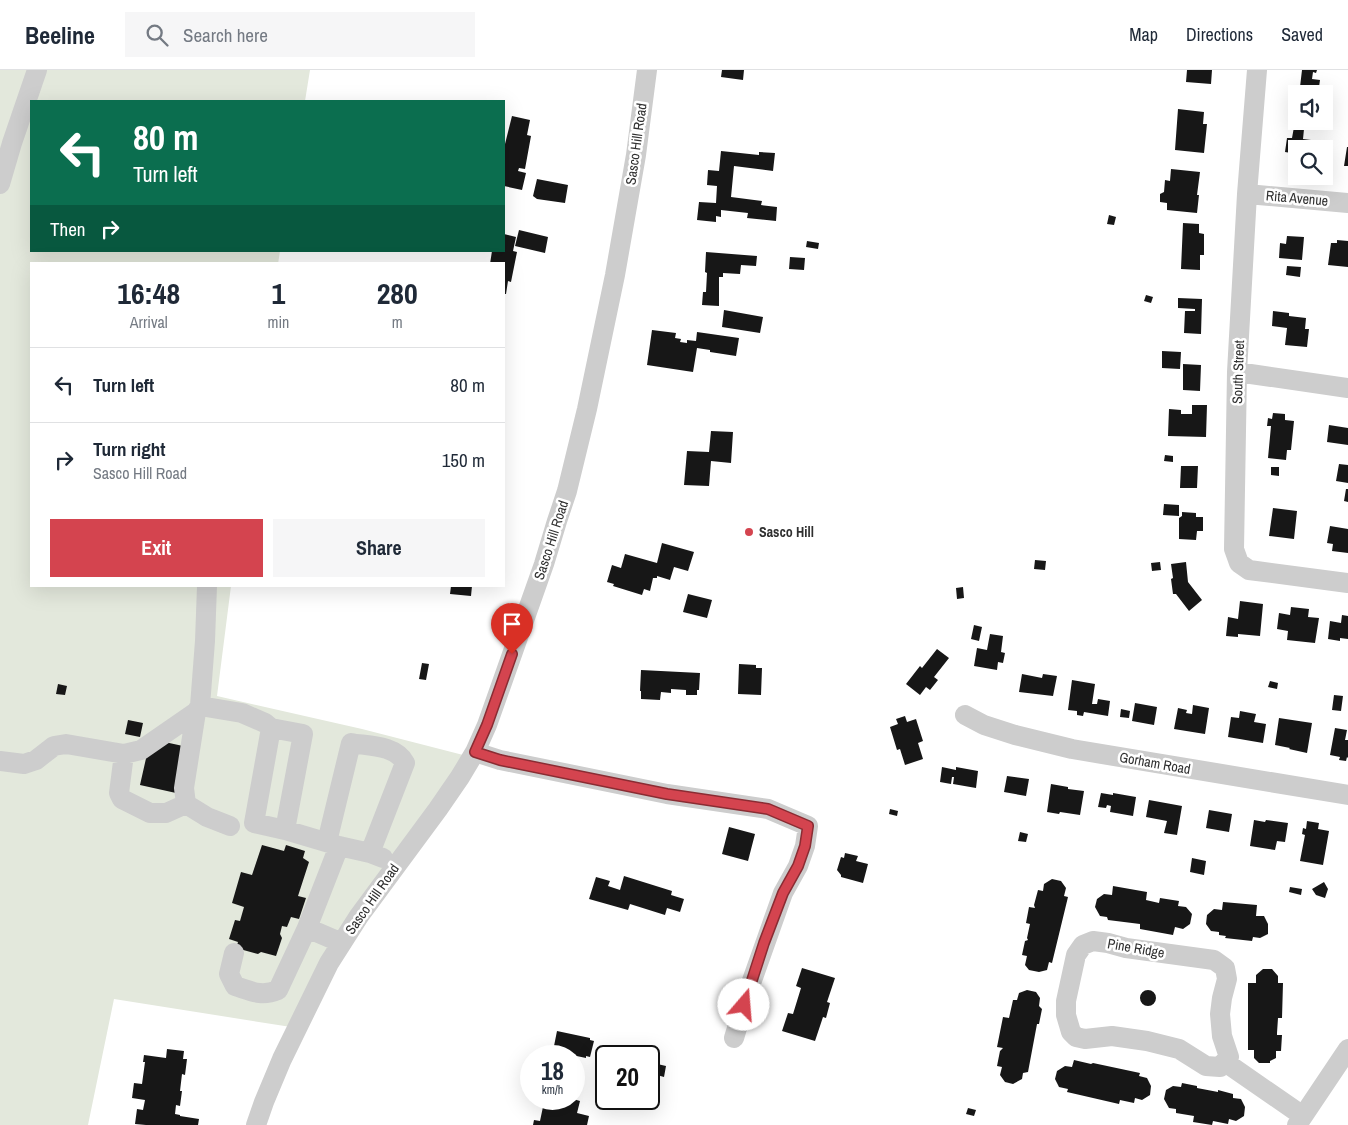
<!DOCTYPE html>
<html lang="en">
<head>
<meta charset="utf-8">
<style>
	:root { --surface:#fff; --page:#f6f6f7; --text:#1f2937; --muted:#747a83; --line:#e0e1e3; --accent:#d4444f }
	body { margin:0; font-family:"Archivo Narrow",sans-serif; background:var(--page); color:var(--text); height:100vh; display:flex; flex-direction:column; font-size:19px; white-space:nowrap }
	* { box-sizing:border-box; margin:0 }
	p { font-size:16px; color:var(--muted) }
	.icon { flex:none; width:28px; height:28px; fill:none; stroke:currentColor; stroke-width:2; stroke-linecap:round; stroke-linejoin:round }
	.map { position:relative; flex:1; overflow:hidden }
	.panel { position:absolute; left:30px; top:192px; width:475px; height:325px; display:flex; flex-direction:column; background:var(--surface); border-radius:0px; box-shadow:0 5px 20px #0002 }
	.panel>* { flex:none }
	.top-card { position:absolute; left:30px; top:30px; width:475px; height:152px; border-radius:0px; box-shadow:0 5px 20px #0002; background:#0b6e4f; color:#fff; overflow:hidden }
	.buttons { position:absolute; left:1288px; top:15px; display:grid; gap:10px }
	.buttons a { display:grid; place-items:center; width:45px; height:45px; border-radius:0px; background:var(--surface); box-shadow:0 5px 20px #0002; font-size:25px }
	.speed { position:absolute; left:520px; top:975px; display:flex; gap:10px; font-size:25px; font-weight:700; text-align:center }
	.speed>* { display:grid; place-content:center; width:65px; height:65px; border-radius:50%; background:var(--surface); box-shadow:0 5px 20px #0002; line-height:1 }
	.speed small { font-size:12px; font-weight:400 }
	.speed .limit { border:2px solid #111; border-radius:8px; background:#fff; color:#111 }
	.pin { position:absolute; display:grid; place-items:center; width:42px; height:42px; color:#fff; margin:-51px -21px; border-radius:50% 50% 50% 0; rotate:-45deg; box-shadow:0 0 5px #0007 }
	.pin .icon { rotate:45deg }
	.me { position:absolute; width:55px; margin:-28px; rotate:18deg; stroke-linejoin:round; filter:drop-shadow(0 0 4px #0008) }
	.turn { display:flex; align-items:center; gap:18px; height:105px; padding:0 20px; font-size:22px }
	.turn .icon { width:65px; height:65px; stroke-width:2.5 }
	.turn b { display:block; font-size:35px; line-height:42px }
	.then { display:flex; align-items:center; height:48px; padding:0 20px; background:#0003; gap:10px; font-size:19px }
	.eta { display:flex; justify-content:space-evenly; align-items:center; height:85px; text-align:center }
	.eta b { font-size:30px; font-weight:700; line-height:35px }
	.cta { display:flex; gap:10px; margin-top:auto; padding:10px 20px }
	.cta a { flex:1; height:58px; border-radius:0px; background:var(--accent); color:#fff; font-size:20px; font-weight:700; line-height:58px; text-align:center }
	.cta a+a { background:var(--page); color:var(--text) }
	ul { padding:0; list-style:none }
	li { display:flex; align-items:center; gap:15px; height:75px; padding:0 20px; border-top:1px solid var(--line) }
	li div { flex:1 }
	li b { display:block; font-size:19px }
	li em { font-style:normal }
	header { display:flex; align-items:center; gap:30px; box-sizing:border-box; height:70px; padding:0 25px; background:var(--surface); border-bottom:1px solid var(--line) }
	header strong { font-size:24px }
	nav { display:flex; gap:28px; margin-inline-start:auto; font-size:18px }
	.search { width:350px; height:45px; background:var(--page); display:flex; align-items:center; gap:12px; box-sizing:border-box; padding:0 18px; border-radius:0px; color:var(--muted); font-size:19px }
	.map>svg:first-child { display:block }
	.green { fill:#e3e8dc }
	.building { fill:#171717 }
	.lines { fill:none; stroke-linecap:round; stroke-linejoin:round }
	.minor { stroke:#cdcdcd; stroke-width:20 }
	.route-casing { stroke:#8a2c33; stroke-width:12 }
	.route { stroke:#d4444f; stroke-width:9 }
	.poi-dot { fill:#d4444f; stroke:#fff; stroke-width:2 }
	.labels { text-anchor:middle; stroke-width:5; stroke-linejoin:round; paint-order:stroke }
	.street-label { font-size:14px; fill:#303030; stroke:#fff }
	.poi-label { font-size:14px; font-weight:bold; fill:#303030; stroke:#fff; text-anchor:start }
</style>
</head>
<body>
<header>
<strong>Beeline</strong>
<div class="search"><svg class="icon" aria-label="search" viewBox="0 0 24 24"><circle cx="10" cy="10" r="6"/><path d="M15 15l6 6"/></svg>Search here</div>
<nav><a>Map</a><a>Directions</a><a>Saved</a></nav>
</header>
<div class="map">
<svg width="1348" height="1055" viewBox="0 0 1348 1055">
	<rect width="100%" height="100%" fill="#fff"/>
	<path class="green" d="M0,0h310l-5,31h-274v150h249l-2,13h-247v322h200l-14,110 145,33 105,27 -176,271 -177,-28 -26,126h-88z"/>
	<path class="building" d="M722,0h22l-1,10 -22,-3z
		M1187,0h25l-1,14 -25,-2z
		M1302,0h15l-1,3 -3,-1 -1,7 8,1 -2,14h-22v7l-5,-1 1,-14 8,1z
		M1178,39l26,3 -1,12h4l-3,29 -29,-3z
		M512,46l18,4 -3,15 4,1 -6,33 -6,-1 -1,3 8,2 -4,17 -18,-4v-38z
		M1294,57l10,2 -1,10 8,1 -2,9h-13v12l-6,-1 1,-7 -6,-1 2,-14h5z
		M1347,77h1v19h-4z
		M721,81l38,4v-3l16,1 -2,18 -39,-5 -3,31 31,4 -1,4 16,2 -1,14 -29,-3 1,-5 -27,-3v7l-5,-1v6l-19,-2 2,-18 17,1 1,-17 -10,-1 1,-15 11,1z
		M1171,99l29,3 -3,23h2l-2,18 -30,-3v-7l-7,-1v-8l4,-2 1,-12 5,1z
		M537,109l31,6 -3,18 -28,-4 -4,-3z
		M1109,145l7,2 -2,8 -7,-1z
		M1183,153l16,1v9l5,1v21h-4v15l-19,-1z
		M519,160l29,7 -3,16 -30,-7z
		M504,164l12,3 -3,14 4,1 -6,30 -3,-1 -2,13h-2v-30h-14l2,-13h12z
		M1287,166l17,1 -2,23 -23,-2 1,-15 6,1z
		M1337,170l11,1v26l-20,-2 3,-22h6z
		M807,171l12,2 -1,6 -12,-2z
		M706,182l51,4 -1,10 -15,-1 -1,9 -17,-1v4h-4v29l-17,-1 1,-13h3l1,-19 -2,-1z
		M790,187l15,1 -1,12 -15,-1z
		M1287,196l14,1 -1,10 -14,-2z
		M1146,225l7,2 -2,6 -7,-2z
		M1178,228l24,1 -1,35 -17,-1 1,-22h10v-2l-17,-1z
		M724,240l39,7 -3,16 -38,-6z
		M1273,241l16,2v3l17,2 -1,11h4l-2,18 -22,-2 2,-17 -15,-2z
		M652,260l24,3 -1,5 6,1 -1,3 7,1v-3l9,1 1,-9 42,6 -3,18 -26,-4v-2l-13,-2 -4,24 -46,-7z
		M1162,281l19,1 -1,17 -18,-1z
		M1183,294l18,1 -1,26 -17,-1z
		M1192,335h15l-1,32 -38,-1 1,-27 12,1v4h11z
		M1273,343l12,1v6l9,1 -3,29h-4l-1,10 -18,-2 3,-32h-4l1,-8 4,1z
		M1329,355l19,3v17l-21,-3z
		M711,361l22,1 -2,31 -20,-2 -2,25 -25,-1 3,-34 22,1z
		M1165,385l8,1v6l-9,-1z
		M1339,394l9,1v18l-12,-2z
		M1181,396h17l-1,22h-17z
		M1271,397h8v9l-8,-1z
		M1346,419h2v13l-4,-1z
		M1164,434l15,1v11l-16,-1z
		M1273,438l24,3 -3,28 -25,-3z
		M1182,442l14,1v4h7v14h-6l-1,9 -17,-1v-21l3,-2z
		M1330,456l18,3v24l-16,-2 1,-7 -6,-1z
		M662,473l32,9 -6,19 -14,-4 -4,13 -13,-4v2h-4l-3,13 -6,-2 -2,6 -29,-9 1,-2 -7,-2 5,-17 9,3 4,-14 32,9z
		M1035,490l11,1 -1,9 -11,-1z
		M1160,492l1,8 -9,1 -1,-8z
		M1186,492l2,20 14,18 -13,11 -13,-17h-3l-2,-15 2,-1 -2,-14z
		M451,516h21l-1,10 -21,-2z
		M963,517l1,11 -7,1 -1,-11z
		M688,524l24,6 -5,18 -24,-6z
		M1240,531l23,3 -3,32 -22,-2v3l-12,-1 2,-19 10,2z
		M1291,537l18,2 -1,8 11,1 -4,25 -28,-3 1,-9 -11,-2 2,-16 11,2z
		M1342,545l6,1v23l-8,-1v3l-12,-2 2,-18 11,2z
		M974,555l8,2 -3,14 -8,-2z
		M990,564l13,2 -2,16 4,1 -2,10 -5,-1 -1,8 -23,-4 3,-18 10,2z
		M937,579l12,9 -15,19 4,3 -8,10 -4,-3 -6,8 -14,-11 14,-18 2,2z
		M422,593l7,1 -3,16 -7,-1z
		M739,594l17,1v3h6l-1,27 -23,-1z
		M641,600l59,3 -1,17h-2v5h-11v-5l-15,-1v4l-10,-1 -1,8 -19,-1v-8h-1z
		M1022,604l20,4 1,-4 14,2 -4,20 -34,-4z
		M1072,610l23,4 -3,20h5l1,-5 12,2 -2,15 -24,-4 -1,4 -6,-1v-4l-9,-1z
		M1270,611l8,2 -1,6 -9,-2z
		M58,614l9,2 -2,9 -9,-1z
		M1334,625l9,1 -2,15 -9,-1z
		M1135,633l22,4 -3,18 -22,-4z
		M1193,635l16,3 -4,26 -31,-5 4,-21 9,2 -1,3 6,1z
		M1121,639l9,2 -1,7 -9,-1z
		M1240,641l16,3 -2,8 12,2 -3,19 -35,-6 3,-20 8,1z
		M905,646l2,6 9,-3 7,22 -5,2 5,16 -18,6 -5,-16 -3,1 -7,-23 8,-3 -2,-5z
		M1279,648l33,5 -5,30 -18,-4 1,-1 -15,-3z
		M128,650l15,3 -3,14 -15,-3z
		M1335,658l12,2 -2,10h3v18l-1,-1 -1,4 -7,-1 1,-3 -10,-2z
		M160,671l23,5 -7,47 -36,-8 7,-31z
		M942,697l14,3v-3l22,4 -2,17 -23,-4 1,-7h-2l-1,7 -11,-2z
		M1007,706l22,3 -3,17 -22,-4z
		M1051,714l17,3v2l16,2 -4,24 -20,-3 -1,2 -12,-2z
		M1101,723l12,2v-2l23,4 -3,19 -23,-4 1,-6 -4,-1 -1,3 -8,-1z
		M1149,730l33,6 -5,29 -13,-2 3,-12 -21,-4z
		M890,739l8,2 -1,5 -8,-2z
		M1209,740l23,4 -3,18 -23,-4z
		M1254,750l11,2 1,-2 22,3 -3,19 -8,-1 -2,9 -25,-4z
		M1307,751l12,2 -1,6 11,2 -6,34 -23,-4 5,-26 -3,-1 1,-6 3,1z
		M729,757l26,7 -7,27 -26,-7z
		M1020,762l8,2 -2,8 -8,-1z
		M262,775l22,6 2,-6 19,6 -2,7 6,4 -11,34 8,2 -7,21 -8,-2 -4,10 -5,-1 -2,8 2,4 -6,18 -15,-4 -3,2 -22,-6 2,-6 -9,-3 6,-19 5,1 4,-14 -12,-4 9,-31 11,3z
		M845,783l13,3 -2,5 12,3 -5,19 -22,-6v-2l-4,-5 4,-13 3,1z
		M1192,788l14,3 -2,14 -14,-3z
		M624,806l48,15 -1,4 13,4 -4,13 -13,-4 -2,7 -35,-11 -2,6 -39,-11 7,-22 14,4 -2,5 12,4z
		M1052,809l9,2 5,7 -2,8 4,1 -16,66 -3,-1 -2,8 -8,2 -10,-2 -4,-5 2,-9 -5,-1 3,-14 3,-1 -1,-2 3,-14 -4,-1 3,-16 6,1 -1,-3 4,-15 5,1 1,-7z
		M1324,812l4,7 -3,9 -9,-3 -4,-6z
		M1113,816l34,6 -1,8 13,3 1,-5 19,3 -1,5 8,1 6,7 -2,10 -7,5 -8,-2 -2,8 -33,-6v-5l-32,-4 -1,-3 -7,-1 -5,-9 2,-8 7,-5 8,1z
		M1290,817l12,2 -1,6 -12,-3z
		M1223,832l34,3 -1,11h8l4,8v10l-8,4 -7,-1 -1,4 -27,-3 1,-2 -7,-1v-3l-8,-1 -5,-7 1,-9 7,-6 8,1z
		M802,898l33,10 -8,24 3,1 -4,15 -3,-1 -8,24 -33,-10 6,-18 5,1 8,-26 -5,-2z
		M1263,899h9l6,7v7h5l-1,35h-4l-1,15v2h5l-1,16h-5v7l-6,3v2h-11l-5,-5v-8h-6v-67h8v-8z
		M1140 928a8 8 0 1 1 16 0a8 8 0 1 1-16 0Z
		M1027,920l9,2 4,6 -1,8 3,3 -3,15h-2l-9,48 -5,1 -1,6 -9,5 -8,-2 -5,-7 2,-8 -5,-1 3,-15 3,-3 -6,-1 6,-30 6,1 4,-18h4l2,-7z
		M557,961l33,7v2l4,1 -4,16 -4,-1v2l-33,-7z
		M167,979l17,2 -1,8h4l-2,16 -3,-1 -2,17h2l-2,15 -4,-1 -1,9 5,1v1l19,3 -1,6h-52l-11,-1 2,-15 6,1 2,-10 -13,-2 2,-15 8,1 3,-22h-2l1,-7 22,3z
		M1074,990l17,4 2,-1 47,10 -1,3 8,2 4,8 -1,9 -8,5 -7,-2 -1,5 -14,-3 -1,4 -52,-12 1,-3 -9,-2 -4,-8 2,-8 8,-5 7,1z
		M653,993l13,3 -2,11 -14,-4z
		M1182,1013l15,3v2l21,4v-2l15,4v4l8,1 4,8 -1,9 -8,5 -7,-2 -1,5 -15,-3 -1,4 -19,-3 1,-6 -18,-3v-4l-7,-1 -5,-9 2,-9 7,-4 8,1z
		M540,1029h33l7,2 -3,12 12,3 -2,9h-54l1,-5 6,1 4,-19z
		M968,1038l8,2 -2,6 -8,-2z"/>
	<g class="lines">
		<path class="minor" d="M1257,0l-10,124 -10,178 -3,177 5,14 10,7 99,13
			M0,114l12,-41 25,-73
			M1247,124l101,9
			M1237,302l111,16
			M200,636l42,7 23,10 6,5 32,6 -18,96
			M965,645l19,10 31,10 57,14 276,46
			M271,658l-17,95 31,7 54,16 31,7 13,5
			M475,682l25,8 167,34 101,15 40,17 -3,20 -7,20 -15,27 -34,96 -15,49
			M124,684l-5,39 3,6 28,14h16l20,-9
			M0,691l24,3 12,-4 18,-14 12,-2 58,10 17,-4 55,-38 4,-6 5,-65 2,-55
			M186,734l-2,-16 12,-76
			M186,734l21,13 23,9
			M327,772l24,-99c17,3 45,2 54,20l-35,90
			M307,858l32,-82
			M1093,871l15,2 18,5 88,12 11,8 2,11 -5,19 -2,16 2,22 7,21 -9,10 -14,-1 -27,-17 -32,-8 -35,-5 -27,3 -9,-2 -5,-5 -5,-17v-14l10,-46 7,-10z
			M234,883l-5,21 6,12c16,5 26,11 43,4l29,-62 35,15
			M1225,992l78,54
			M256,1055l8,-23 18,-43 47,-96 30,-47 79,-107 22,-32 15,-25 12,-27 57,-161 13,-43 10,-30 20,-82 28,-134 21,-120 11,-85
			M1297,1055l51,-76"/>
	</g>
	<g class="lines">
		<g class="route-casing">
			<path id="route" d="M512,584l-25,71 -12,27 25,8 167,34 101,15 40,17 -3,20 -7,20 -15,27 -19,50 -20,62"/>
		</g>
		<use href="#route" class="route"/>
	</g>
	<circle class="poi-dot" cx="749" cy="462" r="5"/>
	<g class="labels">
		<g class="street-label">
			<text transform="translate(636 74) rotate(-82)" y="5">Sasco Hill Road</text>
			<text transform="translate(1297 128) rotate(5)" y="5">Rita Avenue</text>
			<text transform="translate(1238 302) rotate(-88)" y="5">South Street</text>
			<text transform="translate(551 470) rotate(-72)" y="5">Sasco Hill Road</text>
			<text transform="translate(1155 693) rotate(10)" y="5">Gorham Road</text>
			<text transform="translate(372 829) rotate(-55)" y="5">Sasco Hill Road</text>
			<text transform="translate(1136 878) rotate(10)" y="5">Pine Ridge</text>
		</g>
		<g class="poi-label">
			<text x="759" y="467">Sasco Hill</text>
		</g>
	</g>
</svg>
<div class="buttons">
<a><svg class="icon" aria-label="sound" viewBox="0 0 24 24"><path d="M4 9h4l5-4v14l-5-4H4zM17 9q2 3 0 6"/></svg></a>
<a><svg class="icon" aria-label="search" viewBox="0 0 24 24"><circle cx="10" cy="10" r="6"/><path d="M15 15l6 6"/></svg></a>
</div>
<div class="speed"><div>18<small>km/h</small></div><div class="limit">20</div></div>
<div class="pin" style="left:512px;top:584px;background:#d93025"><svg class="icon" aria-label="arrive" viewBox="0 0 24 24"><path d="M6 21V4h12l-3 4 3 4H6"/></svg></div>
<svg class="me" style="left:744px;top:935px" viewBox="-20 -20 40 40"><circle r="19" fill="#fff"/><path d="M0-13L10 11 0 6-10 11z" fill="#d4444f"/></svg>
<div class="top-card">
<div class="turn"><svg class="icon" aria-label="left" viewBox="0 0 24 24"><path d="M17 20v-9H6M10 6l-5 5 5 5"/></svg><div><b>80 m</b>Turn left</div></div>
<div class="then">Then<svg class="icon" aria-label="right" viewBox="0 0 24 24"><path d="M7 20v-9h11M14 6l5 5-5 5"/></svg></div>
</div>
<section class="panel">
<div class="eta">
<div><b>16:48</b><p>Arrival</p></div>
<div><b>1</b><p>min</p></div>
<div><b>280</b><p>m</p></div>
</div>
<ul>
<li><svg class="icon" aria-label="left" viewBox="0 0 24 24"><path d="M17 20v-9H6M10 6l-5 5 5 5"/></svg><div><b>Turn left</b></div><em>80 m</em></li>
<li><svg class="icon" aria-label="right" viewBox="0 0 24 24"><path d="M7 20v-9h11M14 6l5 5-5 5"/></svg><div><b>Turn right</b><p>Sasco Hill Road</p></div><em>150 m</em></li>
</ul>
<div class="cta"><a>Exit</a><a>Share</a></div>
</section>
</div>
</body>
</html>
